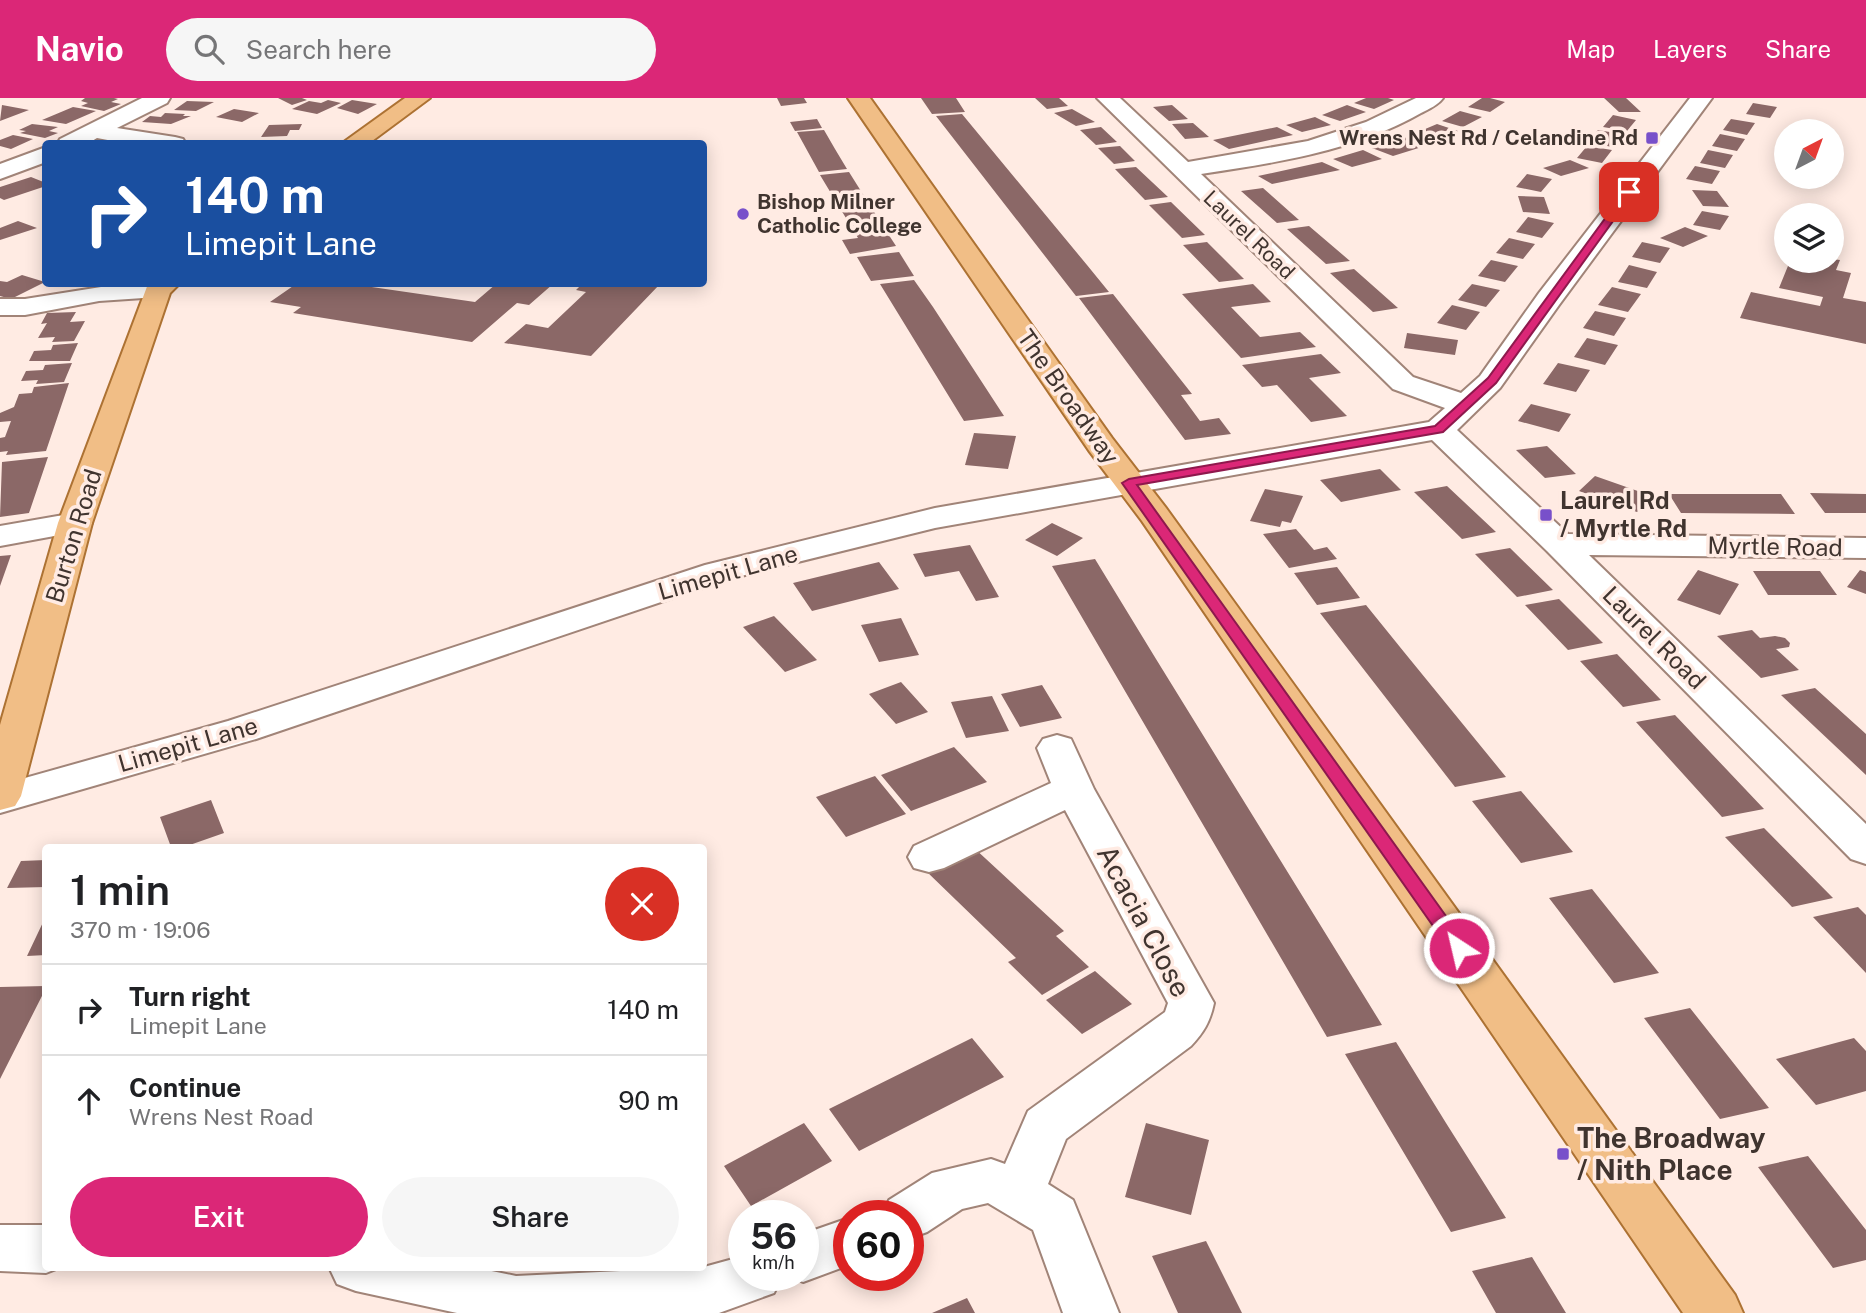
<!DOCTYPE html>
<html lang="en">
<head>
<meta charset="utf-8">
<style>
	:root { --surface:#fff; --page:#f6f6f6; --text:#202124; --muted:#757577; --line:#e0e0e0; --accent:#db2777 }
	body { margin:0; font-family:"Public Sans",sans-serif; background:var(--page); color:var(--text); height:100vh; display:flex; flex-direction:column; font-size:26px; white-space:nowrap }
	* { box-sizing:border-box; margin:0 }
	p { font-size:23px; color:var(--muted) }
	.icon { flex:none; width:38px; height:38px; fill:none; stroke:currentColor; stroke-width:2; stroke-linecap:round; stroke-linejoin:round }
	.map { position:relative; flex:1; overflow:hidden }
	.drawer { position:absolute; left:42px; top:746px; width:665px; height:427px; display:flex; flex-direction:column; background:var(--surface); border-radius:7px; box-shadow:0 4px 18px #0003 }
	.drawer>* { flex:none }
	.hud { position:absolute; left:42px; top:42px; width:665px; height:147px; border-radius:7px; box-shadow:0 4px 18px #0003; background:#1a4fa0; color:#fff; overflow:hidden }
	.needle { width:46px; rotate:41deg }
	.tools { position:absolute; left:1774px; top:21px; display:grid; gap:14px }
	.tools a { display:grid; place-items:center; width:70px; height:70px; border-radius:50%; background:var(--surface); box-shadow:0 4px 18px #0003; font-size:35px }
	.speed { position:absolute; left:728px; top:1102px; display:flex; gap:14px; font-size:35px; font-weight:700; text-align:center }
	.speed>* { display:grid; place-content:center; width:91px; height:91px; border-radius:50%; background:var(--surface); box-shadow:0 4px 18px #0003; line-height:1 }
	.speed small { font-size:18px; font-weight:400 }
	.speed .limit { border:10px solid #d22; background:#fff; color:#111 }
	.pin { position:absolute; display:grid; place-items:center; width:60px; height:60px; color:#fff; margin:-30px; border-radius:14px; box-shadow:0 4px 10px #0006 }
	.me { position:absolute; width:77px; margin:-38px; rotate:325deg; stroke-linejoin:round; filter:drop-shadow(0 0 5px #0008) }
	.turn { display:flex; align-items:center; gap:24px; height:147px; padding:0 28px; font-size:32px }
	.turn .icon { width:91px; height:91px; stroke-width:2.5 }
	.turn b { display:block; font-size:49px; line-height:60px }
	.round { display:grid; place-items:center; flex:none; width:74px; height:74px; border-radius:37px; background:var(--page) }
	.headline { display:flex; align-items:center; justify-content:space-between; height:119px; padding:0 28px }
	h1 { font-size:42px; font-weight:600; line-height:52px }
	.cta { display:flex; gap:14px; margin-top:auto; padding:14px 28px }
	.cta a { flex:1; height:80px; border-radius:42px; background:var(--accent); color:#fff; font-size:28px; font-weight:600; line-height:80px; text-align:center }
	.cta a+a { background:var(--page); color:var(--text) }
	ul { padding:0; list-style:none }
	li { display:flex; align-items:center; gap:21px; height:91px; padding:0 28px; border-top:2px solid var(--line) }
	li div { flex:1 }
	li b { display:block; font-size:26px }
	li em { font-style:normal }
	header { display:flex; align-items:center; gap:42px; box-sizing:border-box; height:98px; padding:0 35px; background:var(--accent); color:#fff }
	header strong { font-size:33px }
	nav { display:flex; gap:38px; margin-inline-start:auto; font-size:24px }
	.search { width:490px; height:63px; background:var(--page); display:flex; align-items:center; gap:18px; box-sizing:border-box; padding:0 24px; border-radius:38px; color:var(--muted); font-size:26px }
	.map>svg:first-child { display:block }
	.building { fill:#8b6867 }
	.lines { fill:none; stroke-linecap:round; stroke-linejoin:round }
	.minor-casing { stroke:#a18478; stroke-width:4 }
	.major-casing { stroke:#ad7233; stroke-width:4 }
	.minor { fill:#fff; fill-rule:evenodd }
	.major { fill:#f1be86; fill-rule:evenodd }
	.route { fill:#db2777; stroke:#8e194d; stroke-width:2 }
	.poi-dot { fill:#7850ca; stroke:#ffebe3; stroke-width:2.5 }
	.labels { text-anchor:middle; stroke-width:7; stroke-linejoin:round; paint-order:stroke }
	.far-poi-label { font-size:21px; font-weight:bold; fill:#40342f; stroke:#ffebe3; text-anchor:end }
	.far-street-label { font-size:21px; fill:#40342f; stroke:#ffebe3 }
	.street-label { font-size:24px; fill:#40342f; stroke:#ffebe3 }
	.poi-label { font-size:24px; font-weight:bold; fill:#40342f; stroke:#ffebe3; text-anchor:start }
	.near-street-label { font-size:28px; fill:#40342f; stroke:#ffebe3 }
	.near-poi-label { font-size:28px; font-weight:bold; fill:#40342f; stroke:#ffebe3; text-anchor:start }
</style>
</head>
<body>
<header>
<strong>Navio</strong>
<div class="search"><svg class="icon" aria-label="search" viewBox="0 0 24 24"><circle cx="10" cy="10" r="6"/><path d="M15 15l6 6"/></svg>Search here</div>
<nav><a>Map</a><a>Layers</a><a>Share</a></nav>
</header>
<div class="map">
<svg width="1866" height="1215" viewBox="0 0 1866 1215">
	<rect width="100%" height="100%" fill="#ffebe3"/>
	<path class="building" d="M85,0h29l4,1 -7,3 10,2 -17,7 -23,-5 7,-3 -7,-2z
		M278,0h24l5,2 -15,5z
		M777,0h27l3,5 -26,3z
		M921,0h35l9,14 -33,2z
		M1035,0h24l9,8 -21,3z
		M1366,0h22l6,2 -20,9 -20,-6z
		M1482,0h8l15,4 -15,10 -22,-5z
		M1604,0h22l15,14h-22z
		M328,2l13,3 -24,11 -25,-5 17,-8 12,2z
		M352,2l25,4 -19,10 -21,-6z
		M187,3l27,1 -18,9 -22,-1z
		M1753,5l24,4 -7,11 -24,-4z
		M2,7l27,5 -29,11z
		M1172,7l16,14 -19,2 -16,-14z
		M1347,7l19,7 -26,9 -18,-6z
		M73,9l23,4 -30,13 -24,-4z
		M234,11l25,4 -17,9 -26,-5z
		M1072,11l23,13 -19,4 -22,-13z
		M1460,13l22,6 -19,10 -21,-6z
		M165,15l20,1 -2,2h8l-20,8 -29,-2 8,-6 11,1z
		M962,16l125,151 22,27 -33,4 -140,-180z
		M1613,17l23,5 -9,11 -24,-4z
		M1315,19l16,8 -29,7 -16,-7z
		M817,21l5,9 -27,3 -5,-9z
		M1731,21l24,4 -8,12 -24,-5z
		M1193,25l16,14 -24,2 -13,-15z
		M32,26l26,3 -9,4 9,2 -13,5 -25,-5 6,-2 -7,-1z
		M302,26l-3,6h-9l-3,6 -26,1 8,-12z
		M1437,26l21,7 -25,11 -22,-7z
		M1101,29l16,15 -21,3 -16,-15z
		M1277,29l16,8 -64,14 -16,-9z
		M824,32l11,19 12,20 -28,3 -22,-40z
		M1598,32l23,4 -9,13 -24,-5z
		M1720,36l25,5 -8,12 -25,-5z
		M13,37l20,4 -22,10 -11,-3v-6z
		M1404,39l21,9 -32,10 -21,-8z
		M1120,48l15,15 -21,3 -16,-16z
		M1587,48l25,4 -10,13 -25,-5z
		M1363,52l19,9 -30,8 -19,-8z
		M1708,52l25,5 -8,13 -25,-5z
		M1570,62l19,8 -28,8 -18,-8z
		M1322,64l18,8 -68,14 -14,-8z
		M1695,68l25,5 -8,13 -26,-5z
		M1136,69l32,30 -23,3 -30,-31z
		M849,74l32,51 15,23 -46,8 -8,-14 16,-2 -38,-63z
		M1527,76l25,5 -11,13 -25,-5z
		M31,79l15,6v3l-42,14 -4,-2v-11z
		M1263,90l36,32 -22,3 -36,-32z
		M1692,92l25,1 12,16 -26,-1z
		M1518,98l26,1 6,17 -27,-2z
		M1171,104l34,33 -23,3 -33,-33z
		M1702,113l27,5 -9,14 -27,-5z
		M1528,119l26,6 -12,15 -26,-6z
		M18,123l19,7 -37,12v-12z
		M1309,128l41,35 -24,3 -39,-35z
		M1685,129l23,9 -25,11 -23,-9z
		M1509,140l26,6 -12,15 -27,-6z
		M1207,144l37,37 -25,3 -36,-37z
		M1642,144l28,6 -10,15 -28,-6z
		M899,154l15,24 -43,5 -14,-24z
		M1832,161l8,1 -4,10 15,3 -8,25 23,4v42l-126,-26 11,-26 69,14 3,-9 -44,-9 11,-27h42z
		M1491,162l27,6 -13,16 -27,-6z
		M1629,167l28,7 -10,16 -29,-6z
		M1354,171l44,39 -25,4 -43,-39z
		M22,177l23,7 -34,17 -11,-3v-15l7,1z
		M914,182l19,27 71,109 -40,5 -84,-137z
		M296,186h64l-2,1 117,17 21,-18h57l-24,21 -12,-2 -45,39 -179,-29 8,-6 -31,-5z
		M582,186h78l-69,72 -87,-13 22,-19 22,4 38,-36 -10,-2z
		M1253,186l18,18 -40,5 29,30 40,-5 16,15 -75,11 -59,-64z
		M1472,186l28,6 -14,17 -28,-7z
		M1612,189l29,7 -13,18 -30,-7z
		M1113,196l79,100 -11,1 19,26 19,-3 12,16 -46,6 -106,-142z
		M1452,207l28,7 -14,18 -29,-7z
		M1595,213l31,7 -12,18 -31,-8z
		M76,214l-6,10 15,-1 -11,20 -22,1 3,-5 -17,1 9,-15 -6,1 6,-11z
		M1407,235l51,7 -3,15 -51,-7z
		M1587,240l31,7 -13,20 -31,-8z
		M78,245l-8,18h-41l5,-10 17,-1 2,-5z
		M1321,256l20,19 -32,5 38,38 -36,6 -34,-37 -15,2 -20,-22z
		M72,265l-8,19 -28,2 2,-4 -17,1 5,-10 17,-1 2,-5z
		M1558,265l32,7 -14,22 -33,-8z
		M69,285l-23,68 -40,4 2,-4 -8,1v-14l5,-1 6,-16 -11,1v-9l14,-6 5,-13 13,-1 2,-6z
		M1531,306l40,10 -12,18 -41,-11z
		M974,335l42,3 -8,33 -43,-4z
		M1547,348l29,28 -31,4 -29,-28z
		M48,359l-19,56 -29,4 2,-55z
		M1380,371l21,21 -60,12 -21,-22z
		M1595,378l57,20 -15,16 -58,-21z
		M1447,388l49,46 -34,7 -48,-47z
		M1265,391l38,7 -12,27 -9,-2 -2,6 -30,-6z
		M1810,395l56,1v19h-41z
		M1669,396h112l14,20 -114,-1z
		M1052,425l31,15 -26,18 -32,-16z
		M1296,431l18,21 13,-3 10,12 -48,9 -26,-34z
		M970,447l29,52 -23,4 -17,-30 -34,6 -12,-23z
		M1510,450l43,42 -36,7 -42,-43z
		M11,457l-11,31v-30z
		M1095,461l61,100 226,366 -55,12 -275,-471z
		M879,464l20,27 -87,22 -19,-28z
		M1337,469l23,31 -43,7 -23,-32z
		M1698,472l41,14 -19,31 -43,-15z
		M1860,472l6,2v22l-19,-7z
		M1753,473h67l17,24h-69z
		M1559,501l44,44 -35,7 -43,-45z
		M1366,507l38,47 102,125 -51,10 -135,-174z
		M774,518l43,44 -32,12 -42,-45z
		M901,520l18,37 -40,7 -18,-37z
		M1752,532l8,8 15,-2 10,2 5,5 -1,4 -13,2 23,21 -38,8 -44,-42z
		M1617,556l44,46 -38,7 -43,-46z
		M901,584l27,30 -32,12 -27,-30z
		M1042,587l20,33 -42,9 -19,-33z
		M1815,590l51,46v41l-85,-80z
		M992,598l17,35 -43,7 -15,-36z
		M1675,617l89,94 -42,8 -86,-95z
		M954,649l33,35 -76,29 -30,-36z
		M875,678l31,38 -60,23 -30,-40z
		M1521,693l52,61 -52,11 -49,-62z
		M211,702l13,33 -40,14h-13l-11,-30z
		M1764,730l69,70 -41,9 -67,-70z
		M973,749l91,84 -8,5 33,31 -47,28 -34,-33 8,-4 -90,-87z
		M46,762v27l-39,1 14,-27z
		M1592,791l67,84 -45,10 -65,-85z
		M1858,809l8,8v58l-53,-56z
		M46,818v39l-19,1z
		M1095,873l37,33 -50,30 -36,-34z
		M46,888v2l-46,91v-92z
		M1690,910l79,100 -49,11 -76,-101z
		M972,940l32,39 -145,74 -30,-42z
		M1854,940l12,13v40l-50,14 -40,-46z
		M1396,944l50,81 60,95 -55,14 -106,-178z
		M804,1025l28,38 -81,45 -27,-40z
		M1146,1025l63,17 -18,75 -66,-18z
		M1808,1058l58,74v30l-33,8 -75,-101z
		M1206,1143l36,72h-64l-26,-57z
		M1532,1159l34,56h-70l-24,-42z
		M967,1200l8,15h-43z"/>
	<g class="lines">
		<g class="minor-casing">
			<path id="minor" d="M142,0h28l-3,5 -50,25 58,9 8,2 3,5h-57l-32,-6 -10,6h-30l3,-5z
				M1097,0h23l68,64 120,-21 58,-19 50,-24h27c-5,7 -14,11 -22,15 -66,38 -146,50 -220,61l212,203 48,16 19,-17 59,-83 151,-195h22l-153,207 -59,83 -43,42 111,104 298,4v20l-277,-3 277,269v40l-15,-5 -304,-308 -115,-111 -497,88 -206,51 -473,160 -256,74v-28l228,-64 477,-156 230,-57 494,-86 16,-14 -52,-19z
				M46,49v15l-46,17v-15z
				M120,186h48l3,5 -3,6 -10,2 -59,4 -74,14h-25v-16h25z
				M75,415l12,3 5,7 -5,7 -87,16v-20z
				M1057,637l14,4 23,50 120,214c-4,19 -10,29 -23,43l-125,93 -18,45 25,16 46,113h-56l-30,-83 -45,-27 -26,6 -35,23 -19,7v-23h-26l7,-16 43,-27 59,-14 14,5 23,-53 137,-99 3,-9 -103,-193 -121,58 -15,4 -15,-4 -6,-11 6,-11 137,-63 -14,-35 6,-9z
				M849,1120v47l-46,17 -16,-6h16v-42z
				M0,1127h46v42h15l-15,6 -46,-2z
				M744,1158v20h38l-8,17 -55,20h-262l-101,-22 -19,-7 -8,-17h143l44,9 188,-9z"/>
		</g>
		<g class="major-casing">
			<path id="major" d="M405,0h25l-62,46h-27z
				M848,0h22l242,340 54,70 569,787 8,18h-60l-541,-792 -52,-69z
				M148,186h31l-9,9 -78,230 -71,273 -6,10 -15,4v-85l58,-202z"/>
		</g>
		<use href="#minor" class="minor"/>
		<use href="#major" class="major"/>
	</g>
	<path class="route" d="M1626,92l8,2 -138,191 -53,49 -306,53 329,459 2,4 -2,5h-14l-330,-470 7,-4 306,-53 53,-48z"/>
	<g class="poi-dot">
		<rect x="1645" y="33" width="14" height="14" rx="3.5"/>
		<circle cx="743" cy="116" r="7"/>
		<rect x="1539" y="410" width="14" height="14" rx="3.5"/>
		<rect x="1556" y="1049" width="14" height="14" rx="3.5"/>
	</g>
	<g class="labels">
		<g class="far-poi-label">
			<text x="1638" y="47">Wrens Nest Rd / Celandine Rd</text>
			<text x="757" y="111" text-anchor="start">Bishop Milner<tspan x="757" dy="24">Catholic College</tspan></text>
		</g>
		<g class="far-street-label">
			<text transform="translate(1249 137) rotate(44)" y="7">Laurel Road</text>
		</g>
		<g class="street-label">
			<text transform="translate(1068 299) rotate(55)" y="8">The Broadway</text>
			<text transform="translate(74 438) rotate(-73)" y="8">Burton Road</text>
			<text transform="translate(1775 449) rotate(1)" y="8">Myrtle Road</text>
			<text transform="translate(728 475) rotate(-16)" y="8">Limepit Lane</text>
			<text transform="translate(1654 540) rotate(45)" y="8">Laurel Road</text>
			<text transform="translate(188 647) rotate(-16)" y="8">Limepit Lane</text>
		</g>
		<g class="poi-label">
			<text x="1560" y="411">Laurel Rd<tspan x="1560" dy="28">/ Myrtle Rd</tspan></text>
		</g>
		<g class="near-street-label">
			<text transform="translate(1144 823) rotate(62)" y="10">Acacia Close</text>
		</g>
		<g class="near-poi-label">
			<text x="1577" y="1050">The Broadway<tspan x="1577" dy="32">/ Nith Place</tspan></text>
		</g>
	</g>
</svg>
<div class="tools">
<a><svg class="needle" viewBox="-14 -14 28 28"><path d="M0-13l5 13h-10z" fill="#e53935"/><path d="M0 13l5-13h-10z" fill="#757577"/></svg></a>
<a><svg class="icon" aria-label="layers" viewBox="0 0 24 24"><path d="M12 4l9 5-9 5-9-5zM3 14l9 5 9-5"/></svg></a>
</div>
<div class="speed"><div>56<small>km/h</small></div><div class="limit">60</div></div>
<div class="pin" style="left:1629px;top:94px;background:#d93025"><svg class="icon" aria-label="arrive" viewBox="0 0 24 24"><path d="M6 21V4h12l-3 4 3 4H6"/></svg></div>
<svg class="me" style="left:1459px;top:850px" viewBox="-20 -20 40 40"><circle r="17" fill="#db2777" stroke="#fff" stroke-width="3"/><path d="M0-11L8 9 0 5-8 9z" fill="#fff"/></svg>
<div class="hud">
<div class="turn"><svg class="icon" aria-label="right" viewBox="0 0 24 24"><path d="M7 20v-9h11M14 6l5 5-5 5"/></svg><div><b>140 m</b>Limepit Lane</div></div>
</div>
<section class="drawer">
<div class="headline"><div><h1>1 min</h1><p>370 m · 19:06</p></div><a class="round" style="background:#d93025;color:#fff"><svg class="icon" aria-label="close" viewBox="0 0 24 24"><path d="M6 6l12 12M18 6L6 18"/></svg></a></div>
<ul>
<li><svg class="icon" aria-label="right" viewBox="0 0 24 24"><path d="M7 20v-9h11M14 6l5 5-5 5"/></svg><div><b>Turn right</b><p>Limepit Lane</p></div><em>140 m</em></li>
<li><svg class="icon" aria-label="ahead" viewBox="0 0 24 24"><path d="M12 20V5M6 11l6-6 6 6"/></svg><div><b>Continue</b><p>Wrens Nest Road</p></div><em>90 m</em></li>
</ul>
<div class="cta"><a>Exit</a><a>Share</a></div>
</section>
</div>
</body>
</html>
